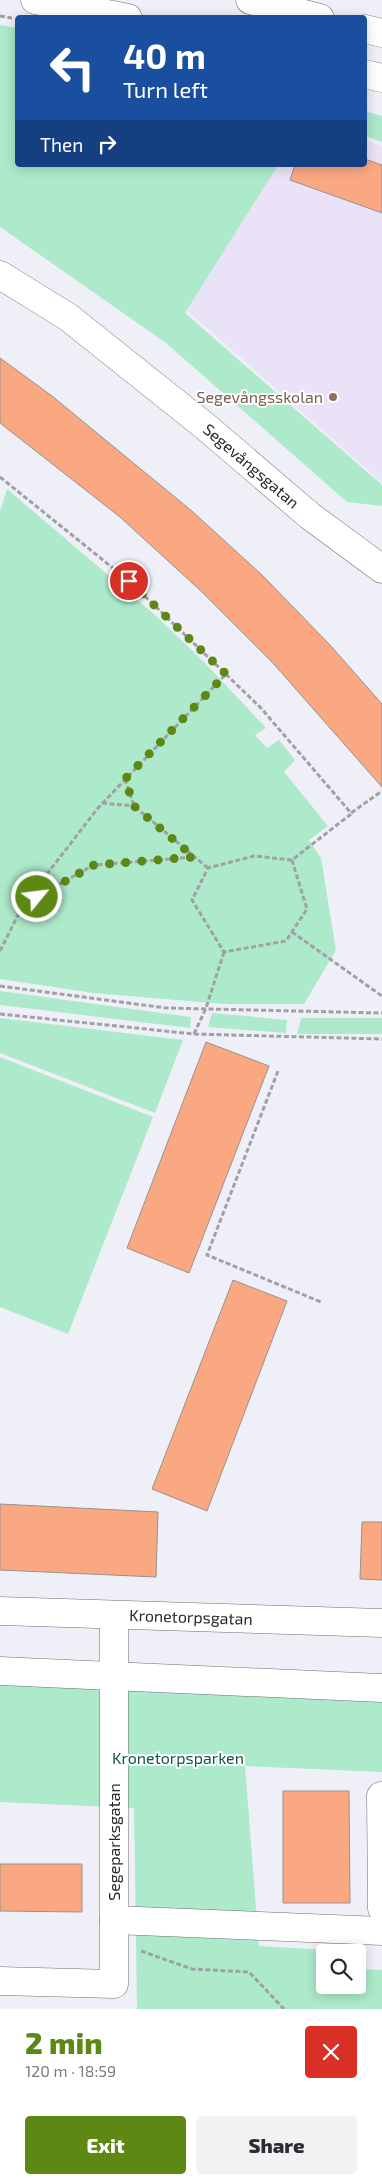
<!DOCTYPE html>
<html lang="en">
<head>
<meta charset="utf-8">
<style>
	:root { --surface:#fff; --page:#f2f2f3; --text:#2b2b33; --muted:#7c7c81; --accent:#5d8814 }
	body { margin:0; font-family:"Exo 2",sans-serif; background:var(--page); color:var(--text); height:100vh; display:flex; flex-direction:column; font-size:19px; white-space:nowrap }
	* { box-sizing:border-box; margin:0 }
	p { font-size:16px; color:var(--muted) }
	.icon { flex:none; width:28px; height:28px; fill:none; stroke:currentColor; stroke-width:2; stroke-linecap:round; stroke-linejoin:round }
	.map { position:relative; height:2009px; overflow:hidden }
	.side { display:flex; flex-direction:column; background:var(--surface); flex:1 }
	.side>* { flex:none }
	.guide { position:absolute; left:15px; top:15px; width:352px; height:152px; border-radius:5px; box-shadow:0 2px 12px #0003; background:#1a4fa0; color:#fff; overflow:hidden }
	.controls { position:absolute; left:316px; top:1944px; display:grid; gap:10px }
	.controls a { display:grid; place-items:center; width:50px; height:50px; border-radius:5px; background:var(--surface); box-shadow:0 2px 12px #0003; font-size:25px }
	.pin { position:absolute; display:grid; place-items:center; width:42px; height:42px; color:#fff; margin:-21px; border:2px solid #fff; border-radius:50%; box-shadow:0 1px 5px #0007 }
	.me { position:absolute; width:55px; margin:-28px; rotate:61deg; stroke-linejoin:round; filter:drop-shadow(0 0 4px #0008) }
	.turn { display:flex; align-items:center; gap:18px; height:105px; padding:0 25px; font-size:22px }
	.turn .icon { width:65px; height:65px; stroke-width:2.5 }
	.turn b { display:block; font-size:35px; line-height:42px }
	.then { display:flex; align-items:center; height:48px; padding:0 25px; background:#0003; gap:10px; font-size:19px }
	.round { display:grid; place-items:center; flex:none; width:52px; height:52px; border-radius:5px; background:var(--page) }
	.head { display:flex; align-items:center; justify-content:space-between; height:85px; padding:0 25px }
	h1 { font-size:30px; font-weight:800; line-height:38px; color:var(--accent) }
	.button { display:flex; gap:10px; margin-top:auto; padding:10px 25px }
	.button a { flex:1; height:58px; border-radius:5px; background:var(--accent); color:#fff; font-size:20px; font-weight:800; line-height:58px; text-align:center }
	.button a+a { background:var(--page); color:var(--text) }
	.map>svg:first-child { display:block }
	.education { fill:#eae3f8 }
	.green { fill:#ade9cb }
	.building { fill:#faa882; stroke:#97918f }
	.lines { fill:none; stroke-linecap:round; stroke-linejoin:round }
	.minor-casing { stroke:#6d6e73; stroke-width:29 }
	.major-casing { stroke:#6d6e73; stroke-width:29 }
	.path { stroke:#a0a1a6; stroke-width:3; stroke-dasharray:5 2.5; stroke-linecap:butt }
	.minor { stroke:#fff; stroke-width:28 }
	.major { stroke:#fff; stroke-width:28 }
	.route { stroke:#5d8814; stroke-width:9; stroke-dasharray:0 16.2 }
	.education-dot { fill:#8d6e63; stroke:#fff; stroke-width:2 }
	.labels { text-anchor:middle; stroke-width:4; stroke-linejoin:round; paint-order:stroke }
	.education-label { font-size:16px; fill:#785e54; stroke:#fff; text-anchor:end }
	.street-label { font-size:16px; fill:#29292c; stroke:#fff }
	.park-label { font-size:16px; fill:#0e5a3e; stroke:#fff }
</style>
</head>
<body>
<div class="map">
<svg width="382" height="2009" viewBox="0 0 382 2009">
	<rect width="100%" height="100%" fill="#eff0f7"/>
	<path class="education" d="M365,140l17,6v337l-195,-173 87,-145h91z"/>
	<path class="green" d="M0,25l17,3 1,137h260l-93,148 197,172v21l-35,-4 -181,-159 -166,-116z
		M365,111l17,5v26l-17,-6z
		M7,489l148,126 48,46 63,67 -11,7 12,13 12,-8 16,20 -11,12 44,54 -19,14 12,18 15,92 -32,54h-80l-131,-11 -93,-14v-468z
		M0,991l191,26 -1,11 -190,-23z
		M212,1013l75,7 -1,13 -78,-6z
		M0,1018l183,22 -28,73 -155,-60z
		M301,1018h81v16h-85z
		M0,1057l153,60 -85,217 -68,-27z
		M0,1685l382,12v75l-137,-6 14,180 87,5 -21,1v33h33v-16l24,1v39h-245l-3,-201 -134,-6z"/>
	<path class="building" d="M365,159l17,6v48l-92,-33 5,-15h70z
		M0,358l52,38 141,116 70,64 67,69 52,59v83l-110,-125 -71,-71 -81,-74 -120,-94z
		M206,1042l63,24 -80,207 -62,-25z
		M233,1280l54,21 -80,210 -55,-22z
		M0,1504l158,8 -2,65 -156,-7z
		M362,1522h20v58l-22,-1z
		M283,1791h66l1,112h-67z
		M0,1864h82v48l-82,-1z"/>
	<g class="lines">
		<g class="minor-casing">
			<g id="minor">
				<path id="s1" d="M0,275l68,42 138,110 104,89 72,53"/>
				<path id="s2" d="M0,1611l382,12"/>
				<path d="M0,1671l382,17"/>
				<path d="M381,1796l1,112"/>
				<path d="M114,1920l268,11"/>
				<path d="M0,1981l114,3v-369"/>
			</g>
		</g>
		<g class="major-casing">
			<path id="major" d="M35,0l93,18
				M250,0l70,18
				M365,29l17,4
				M365,74l17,4"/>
		</g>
		<path class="path" d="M0,16l12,2
			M0,477l129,104 131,126 91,106 31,-22
			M125,779l9,27 74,62
			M102,803l32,3
			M292,860l15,49 -21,32 -62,11 -32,-52 16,-32 46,-12 38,4 59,-46
			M25,903l69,-38 101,-8
			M292,932l90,64
			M0,951l23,-46 75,-97 128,-134
			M0,986l166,22 216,5
			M0,1014l194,20 188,5
			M194,1034l12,-26 18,-56
			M278,1071l-71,184 114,47
			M141,1951l51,18 57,3 35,37"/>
		<use href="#minor" class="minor"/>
		<use href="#major" class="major"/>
	</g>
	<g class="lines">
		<path class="route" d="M37,897l57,-32 100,-8 -60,-51 -9,-27 101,-105 -97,-93"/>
	</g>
	<circle class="education-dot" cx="333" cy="397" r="5"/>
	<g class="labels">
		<g class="education-label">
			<text x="323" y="403">Segevångsskolan</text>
		</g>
		<g class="street-label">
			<text dy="6" stroke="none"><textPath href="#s1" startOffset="316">Segevångsgatan</textPath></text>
			<text dy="6" stroke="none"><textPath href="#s2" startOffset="191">Kronetorpsgatan</textPath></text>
			<text transform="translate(114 1842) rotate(-90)" y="6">Segeparksgatan</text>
		</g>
		<g class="park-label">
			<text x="178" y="1764">Kronetorpsparken</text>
		</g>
	</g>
</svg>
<div class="controls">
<a><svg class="icon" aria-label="search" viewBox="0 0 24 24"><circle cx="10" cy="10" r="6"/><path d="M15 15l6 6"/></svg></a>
</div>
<div class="pin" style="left:129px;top:581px;background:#d93025"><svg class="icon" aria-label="arrive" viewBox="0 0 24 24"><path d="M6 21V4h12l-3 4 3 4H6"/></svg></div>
<svg class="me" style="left:37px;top:897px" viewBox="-20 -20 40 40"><circle r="17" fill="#5d8814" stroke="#fff" stroke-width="3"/><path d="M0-11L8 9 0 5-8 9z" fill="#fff"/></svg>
<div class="guide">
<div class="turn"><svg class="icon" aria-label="left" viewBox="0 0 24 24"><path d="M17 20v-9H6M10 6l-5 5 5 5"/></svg><div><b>40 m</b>Turn left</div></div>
<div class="then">Then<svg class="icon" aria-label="right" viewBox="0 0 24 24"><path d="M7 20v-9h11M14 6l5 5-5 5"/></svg></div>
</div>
</div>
<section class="side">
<div class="head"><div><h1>2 min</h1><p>120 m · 18:59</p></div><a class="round" style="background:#d93025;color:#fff"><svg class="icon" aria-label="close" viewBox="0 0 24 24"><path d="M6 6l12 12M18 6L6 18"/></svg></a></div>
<div class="button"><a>Exit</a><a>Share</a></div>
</section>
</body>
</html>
